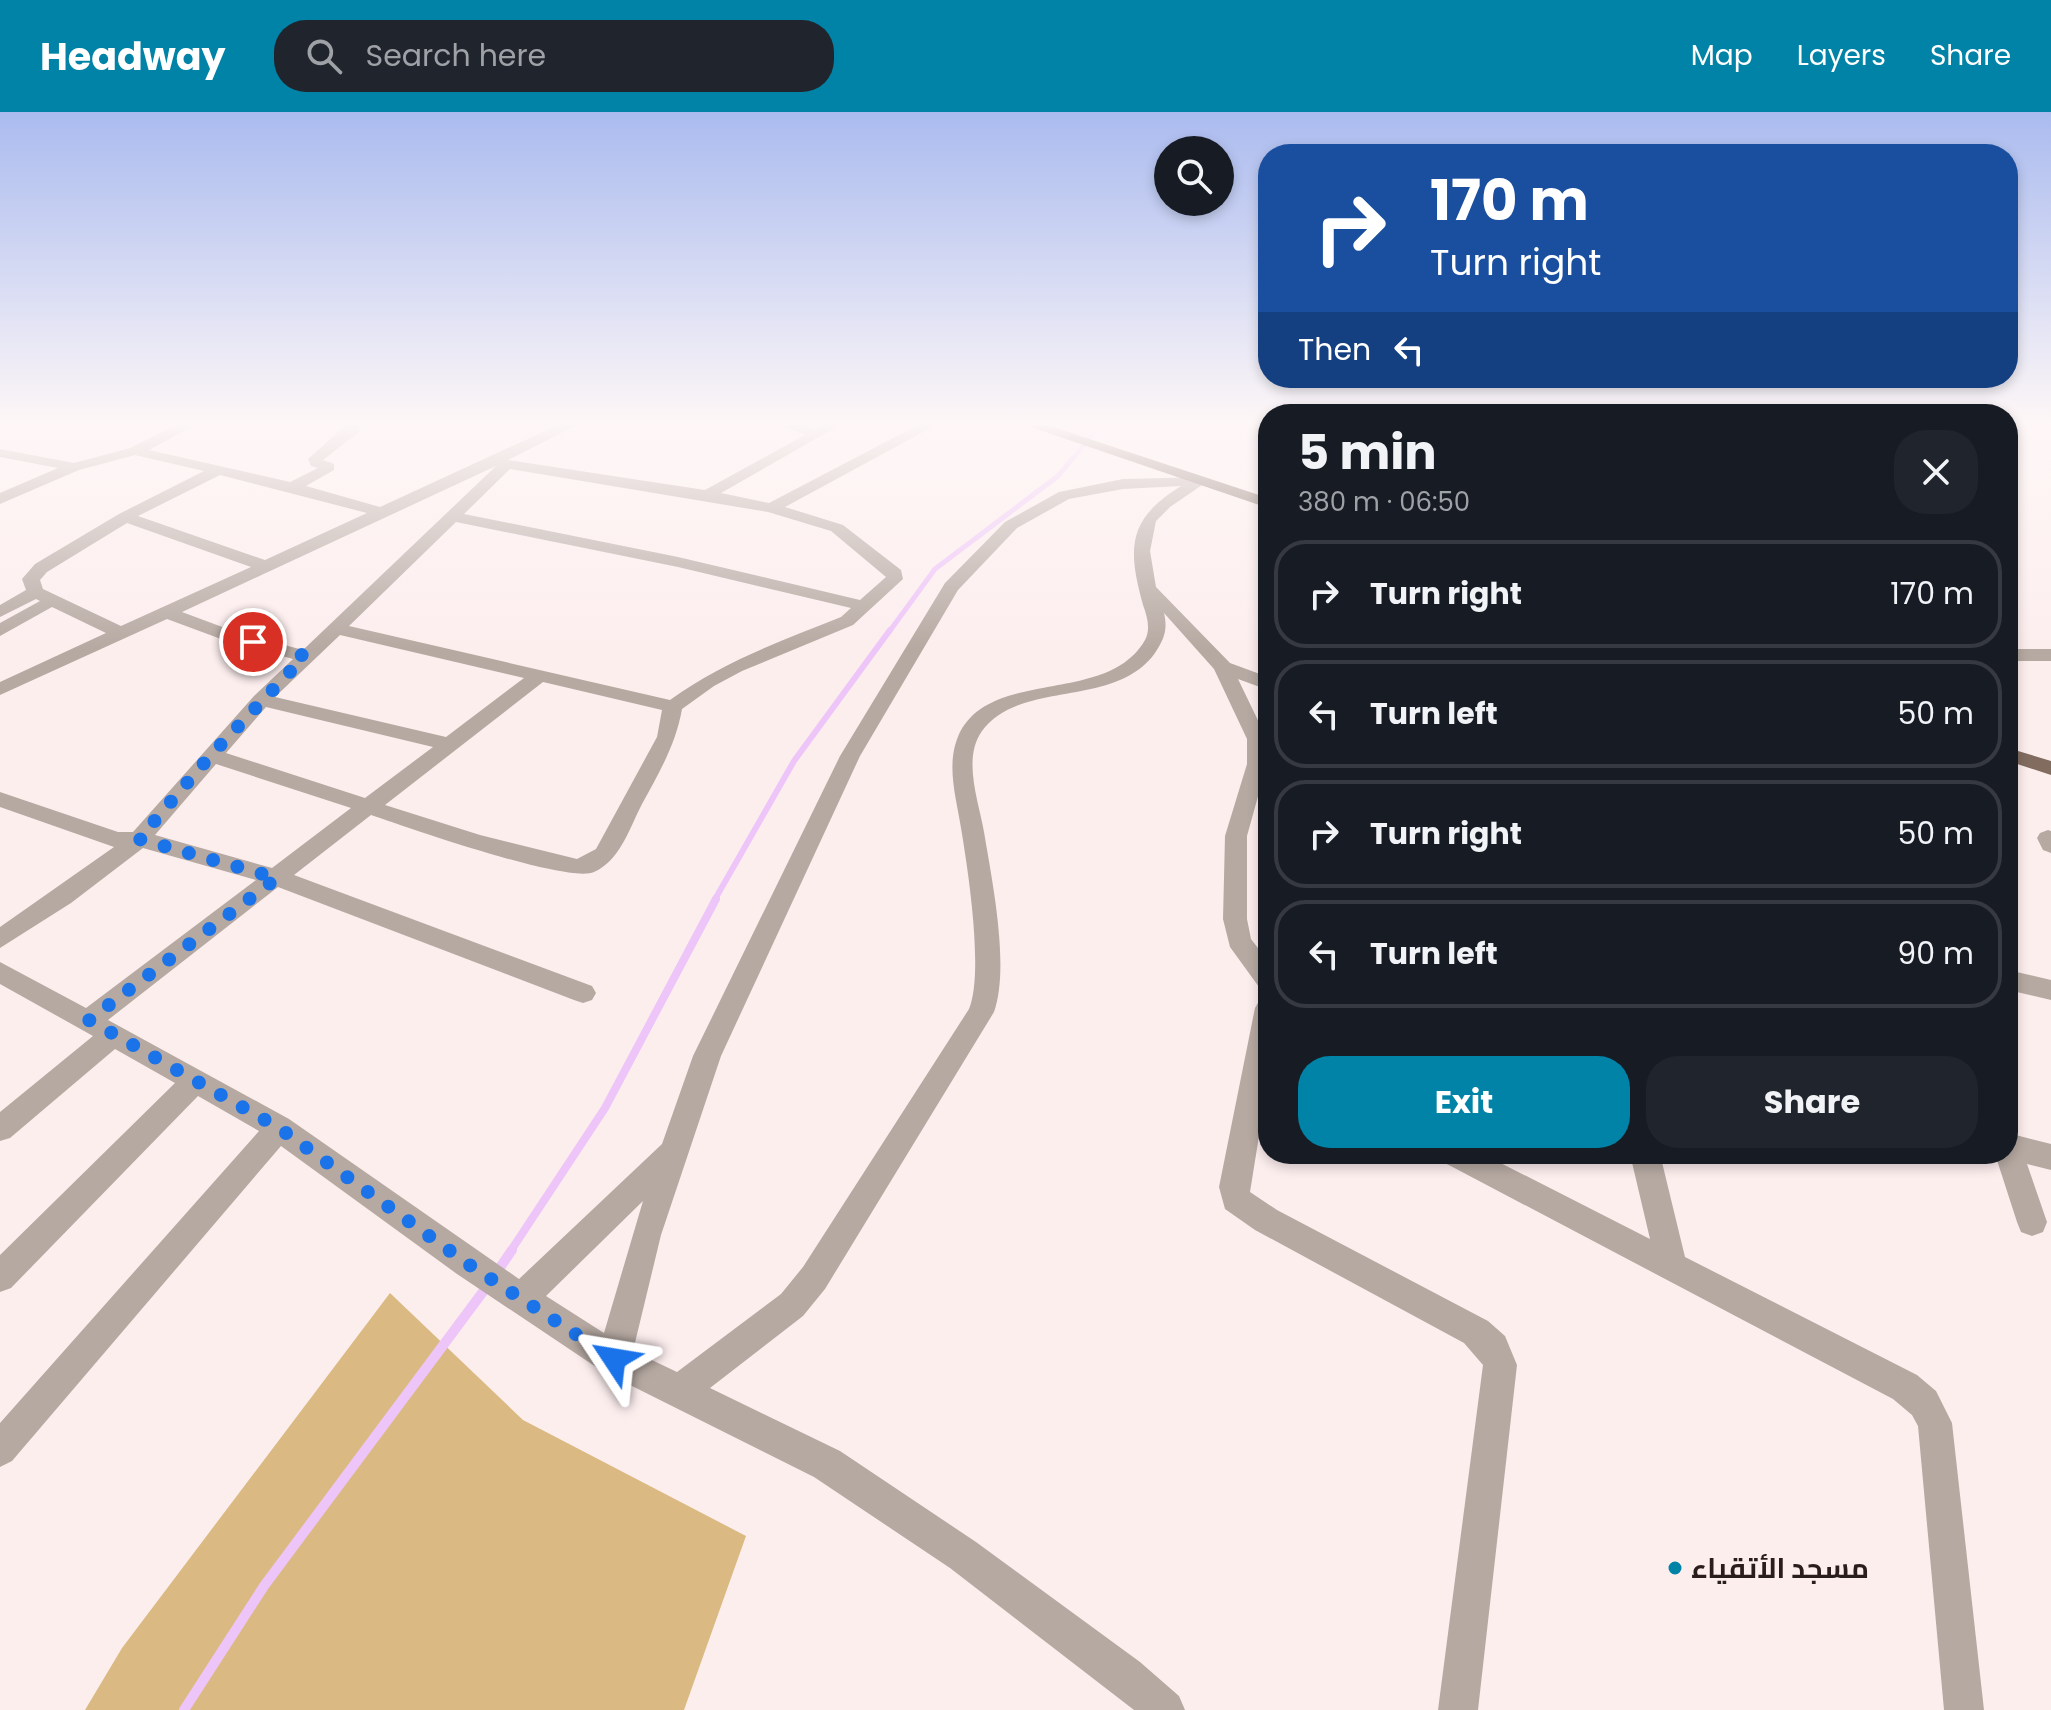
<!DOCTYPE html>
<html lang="en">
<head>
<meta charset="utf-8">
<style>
	:root { --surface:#171b24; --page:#20242c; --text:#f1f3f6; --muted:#9ea1a6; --line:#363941; --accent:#0083a6 }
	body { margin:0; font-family:Poppins,Cairo,sans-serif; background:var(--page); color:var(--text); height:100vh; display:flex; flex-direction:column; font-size:30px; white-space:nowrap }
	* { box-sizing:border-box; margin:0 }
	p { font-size:26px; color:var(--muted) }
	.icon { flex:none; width:44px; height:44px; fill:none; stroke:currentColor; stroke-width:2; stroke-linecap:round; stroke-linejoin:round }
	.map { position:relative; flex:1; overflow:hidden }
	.details { position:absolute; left:1258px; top:292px; width:760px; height:760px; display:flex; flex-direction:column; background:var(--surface); border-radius:32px; box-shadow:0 4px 12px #0003 }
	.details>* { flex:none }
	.banner { position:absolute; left:1258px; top:32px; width:760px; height:244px; border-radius:32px; box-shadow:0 4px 12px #0003; background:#1a4fa0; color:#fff; overflow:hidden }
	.buttons { position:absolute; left:1154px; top:24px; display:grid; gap:16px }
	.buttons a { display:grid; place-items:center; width:80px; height:80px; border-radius:50%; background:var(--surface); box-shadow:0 4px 12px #0003; font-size:40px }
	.pin { position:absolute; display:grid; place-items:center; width:68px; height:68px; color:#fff; margin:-34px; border:4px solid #fff; border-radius:50%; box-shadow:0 2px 8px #0007 }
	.me { position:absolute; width:88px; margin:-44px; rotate:303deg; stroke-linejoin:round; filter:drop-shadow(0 0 6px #0008) }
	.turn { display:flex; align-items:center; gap:28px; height:168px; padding:0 40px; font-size:36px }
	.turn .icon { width:104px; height:104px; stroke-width:2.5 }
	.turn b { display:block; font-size:56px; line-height:68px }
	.then { display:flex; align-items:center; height:76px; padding:0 40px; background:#0003; gap:16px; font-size:30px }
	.round { display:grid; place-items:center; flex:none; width:84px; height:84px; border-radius:32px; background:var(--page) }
	.overview { display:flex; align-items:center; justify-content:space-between; height:136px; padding:0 40px }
	h1 { font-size:48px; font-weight:700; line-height:60px }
	.button { display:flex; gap:16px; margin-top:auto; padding:16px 40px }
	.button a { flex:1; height:92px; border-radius:32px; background:var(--accent); color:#fff; font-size:32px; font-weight:700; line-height:92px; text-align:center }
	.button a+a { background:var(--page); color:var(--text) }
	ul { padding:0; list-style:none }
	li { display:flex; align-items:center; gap:24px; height:108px; margin:0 16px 12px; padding:0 24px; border:4px solid var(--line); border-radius:32px }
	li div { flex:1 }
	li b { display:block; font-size:30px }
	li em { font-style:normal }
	header { display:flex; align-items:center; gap:48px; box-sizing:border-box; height:112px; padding:0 40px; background:var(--accent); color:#fff }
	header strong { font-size:38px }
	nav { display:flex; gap:44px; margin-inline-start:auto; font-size:28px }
	.search { width:560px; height:72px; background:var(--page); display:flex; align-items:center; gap:20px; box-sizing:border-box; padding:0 28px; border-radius:32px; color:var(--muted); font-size:30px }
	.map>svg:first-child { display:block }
	.forest { fill:#daba82 }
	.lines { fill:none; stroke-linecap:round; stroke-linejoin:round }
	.stream-far3 { stroke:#edc5f9; stroke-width:5 }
	.stream-far2 { stroke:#edc5f9; stroke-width:6 }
	.stream-far1 { stroke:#edc5f9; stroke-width:8 }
	.stream { stroke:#edc5f9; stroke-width:10 }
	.minor { fill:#b6a9a2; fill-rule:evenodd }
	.major { fill:#826c60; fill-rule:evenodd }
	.route { stroke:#1a73e8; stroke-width:14; stroke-dasharray:0 25.2 }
	.poi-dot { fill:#0083a6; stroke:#fdeeee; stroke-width:3 }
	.labels { text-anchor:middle; stroke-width:6; stroke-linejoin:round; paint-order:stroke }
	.near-poi-label { font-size:28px; font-weight:bold; fill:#2a1e1d; stroke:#fdeeee; text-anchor:start }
</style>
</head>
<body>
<header>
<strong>Headway</strong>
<div class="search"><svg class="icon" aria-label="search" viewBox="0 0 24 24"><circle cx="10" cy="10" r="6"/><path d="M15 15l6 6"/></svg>Search here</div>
<nav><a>Map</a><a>Layers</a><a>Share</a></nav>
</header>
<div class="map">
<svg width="2051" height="1598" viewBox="0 0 2051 1598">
	<rect width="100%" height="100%" fill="#fdeeee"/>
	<path class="forest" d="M390,1181l133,127 223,116 -62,174h-599l37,-62z"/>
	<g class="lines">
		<path class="stream-far3" d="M889,520l46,-63 123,-93 43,-51"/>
		<path class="stream-far2" d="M714,789l80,-140 96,-131"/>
		<path class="stream-far1" d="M510,1140l95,-144 111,-209"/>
		<path class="stream" d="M497,1160l15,-22
			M184,1598l80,-124 224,-301"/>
		<path class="minor" d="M177,313h18l-46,25 141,32 28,-14 -7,-2 -3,-7 38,-34h14l-1,7 -36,28 11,4v6l-28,16 74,21 178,-82h19l-69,35 197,30 100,-55 -24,-10h22l12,4 7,-4h18l-119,68 48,10 149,-78h18l-151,82 58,18 58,45 2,9 -50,46 -111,46 -28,15 -32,23c-6,35 -23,64 -40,95 -12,23 -22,57 -48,68 -27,12 -187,-45 -223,-57l-77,60 298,111 4,7 -4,7 -9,3 -9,-3 -296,-113 -170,133 181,99 230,160 143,-135 31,-88 147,-300 105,-173 60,-61 54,-30 64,-13 82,-2v6l-35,24 -14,14 -6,30 6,36 74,76 38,14v13l-30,-11 29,60v25l-20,72v83l4,20 17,22v29l-9,-3 -29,-40 -7,-28 2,-83 22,-72v-25l-33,-70 -50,-56c4,17 0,26 -9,40 -40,56 -135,26 -173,78 -20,28 -3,71 2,101 8,48 26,135 10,180l-169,277 -22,27 -93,72 130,63 136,91 164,120 39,34 6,14h-51l-184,-142 -136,-91 -212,-106 -145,-97 -176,-128 -269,315 -12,6v-44l259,-292 -61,-35 -187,192 -11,4v-37l175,-172 -60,-34 -105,89 -10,3v-29l93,-76 -93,-52v-22l86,46 170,-128 -113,-32 -72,55 -71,45v-21l114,-80 -114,-40v-15l118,40h15l121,-136 39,-37 -72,-20 -54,-20 -167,76v-13l106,-49 -54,-26 -52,29v-13l40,-22 -4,-2 -36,18v-12l26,-15 -4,-11 13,-15 84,-50 85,-43 -69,-16 -56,15 -79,34v-11l58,-25 -58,-11v-8l74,14 56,-15zM496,354l-193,184 -70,-19 -51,-19zM510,357l258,43 63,19 55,46 -26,23 -182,-43 -214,-43zM220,363l147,38 -102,47 -127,-44zM1181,374c-53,33 -54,61 -38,119 4,11 8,24 2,35 -37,65 -151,28 -185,92 -15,31 -4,64 1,96 7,42 23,145 8,181l-166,258 -22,27 -104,78 -44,-21 28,-116 60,-179 139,-300 98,-166 59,-62 52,-29 54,-10zM456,410l222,45 173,41 -10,9c-60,24 -119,45 -171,83l-321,-74zM127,411l124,44 -130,59 -78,-37 -3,-9 7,-8zM340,523l184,43 -78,59 -171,-40zM543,570l119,28 -5,27 -61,112 -19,10 -97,-24 -95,-30zM266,595l167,40 -68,51 -139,-45zM216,652l135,44 -79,60 -117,-33zM643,1089l-39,132 -58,-37z
			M2008,537h43v12h-43z
			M2048,718l3,1v22l-8,-3 -6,-12 3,-5z
			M2008,858l43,10v20l-43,-10z
			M1268,886v82l-18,112 27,18 211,111 17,15 12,29 -39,345h-40l45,-345 -19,-22 -209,-113 -30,-21 -6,-22 36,-179 4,-7z
			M2008,1021l43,11v26l-24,-6 20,58 -4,10 -11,4 -11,-4 -4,-10 -22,-68h13z
			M1440,1042h43l167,85 -20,-85h30l25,103 232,118 19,16 16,32 32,287h-40l-26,-284 -6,-11 -19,-16 -448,-236z"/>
		<path class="major" d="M1025,313h22l221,73v10z
			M2008,636l43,13v14l-43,-14z"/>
	</g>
	<linearGradient id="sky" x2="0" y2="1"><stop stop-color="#aabbef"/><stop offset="0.58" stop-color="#fef7f7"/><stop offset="1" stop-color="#fef7f7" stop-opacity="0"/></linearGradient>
	<rect width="2051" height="537" fill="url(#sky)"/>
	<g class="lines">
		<path class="route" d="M253,530l52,14 -94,99 -72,84 138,39 -188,142 190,108 189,136 146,95"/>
	</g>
	<circle class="poi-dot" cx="1675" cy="1456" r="8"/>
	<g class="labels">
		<g class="near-poi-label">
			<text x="1691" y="1466">مسجد الأتقياء</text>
		</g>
	</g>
</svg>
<div class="buttons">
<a><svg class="icon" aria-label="search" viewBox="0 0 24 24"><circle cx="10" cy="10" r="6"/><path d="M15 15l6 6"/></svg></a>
</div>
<div class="pin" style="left:253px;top:530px;background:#d93025"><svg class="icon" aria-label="arrive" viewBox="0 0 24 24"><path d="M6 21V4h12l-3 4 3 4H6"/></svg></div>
<svg class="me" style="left:614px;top:1247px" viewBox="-20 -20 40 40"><path d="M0-17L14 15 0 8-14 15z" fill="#1a73e8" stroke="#fff" stroke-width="4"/></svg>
<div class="banner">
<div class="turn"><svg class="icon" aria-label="right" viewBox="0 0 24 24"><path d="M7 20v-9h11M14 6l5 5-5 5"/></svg><div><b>170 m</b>Turn right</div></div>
<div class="then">Then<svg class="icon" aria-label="left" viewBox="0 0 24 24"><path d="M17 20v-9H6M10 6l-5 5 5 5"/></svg></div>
</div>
<section class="details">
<div class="overview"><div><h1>5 min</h1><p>380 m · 06:50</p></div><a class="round"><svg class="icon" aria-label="close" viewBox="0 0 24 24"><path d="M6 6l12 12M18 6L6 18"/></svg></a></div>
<ul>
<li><svg class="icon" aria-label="right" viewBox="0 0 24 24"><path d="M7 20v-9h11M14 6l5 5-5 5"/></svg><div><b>Turn right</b></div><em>170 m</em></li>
<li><svg class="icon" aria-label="left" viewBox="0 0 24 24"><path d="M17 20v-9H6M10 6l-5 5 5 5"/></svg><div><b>Turn left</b></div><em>50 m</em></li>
<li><svg class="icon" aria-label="right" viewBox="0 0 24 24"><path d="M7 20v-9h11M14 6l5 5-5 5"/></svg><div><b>Turn right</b></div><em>50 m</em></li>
<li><svg class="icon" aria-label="left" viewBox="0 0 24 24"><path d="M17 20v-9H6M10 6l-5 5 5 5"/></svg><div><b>Turn left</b></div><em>90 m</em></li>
</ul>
<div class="button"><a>Exit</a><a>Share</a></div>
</section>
</div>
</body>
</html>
